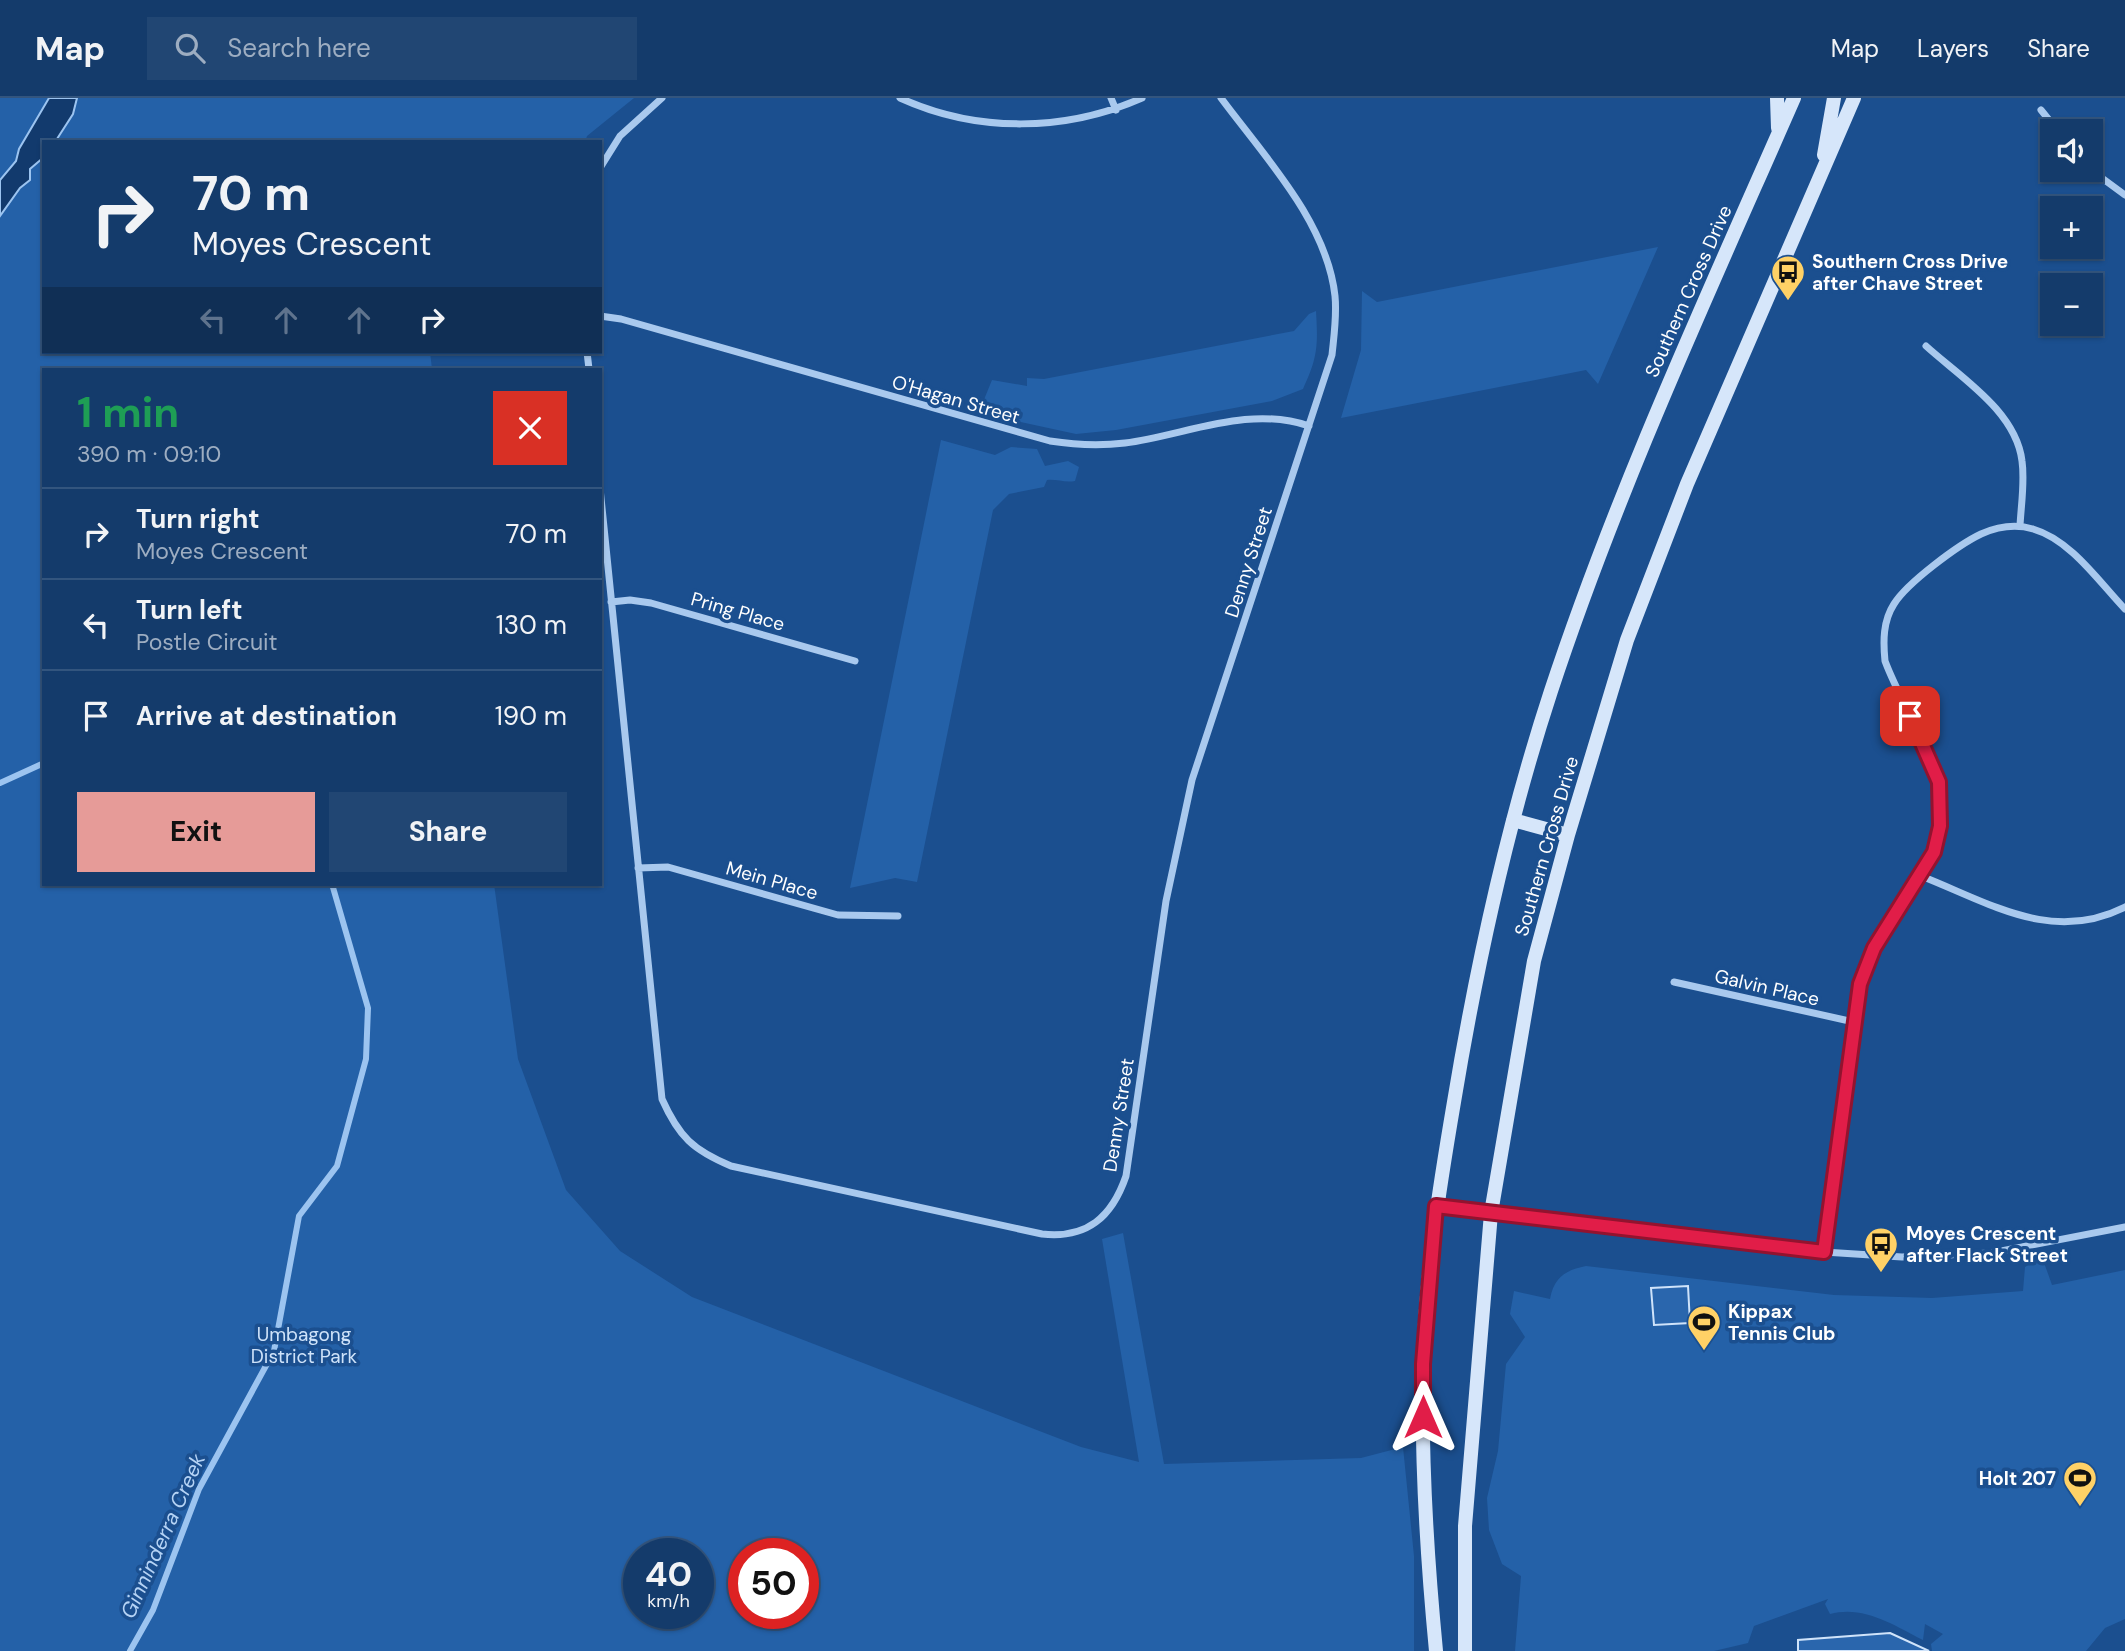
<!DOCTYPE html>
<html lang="en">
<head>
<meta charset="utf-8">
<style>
	:root { --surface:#143b6b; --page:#214673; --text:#f1f3f6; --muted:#9dadc1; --line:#33557e; --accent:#e69b98 }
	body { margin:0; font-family:"DM Sans",sans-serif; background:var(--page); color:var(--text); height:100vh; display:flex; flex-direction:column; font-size:26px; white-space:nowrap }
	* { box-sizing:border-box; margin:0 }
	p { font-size:23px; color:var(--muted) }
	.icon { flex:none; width:38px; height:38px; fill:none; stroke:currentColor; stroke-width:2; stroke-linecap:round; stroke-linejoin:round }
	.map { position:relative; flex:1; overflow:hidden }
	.side { position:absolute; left:42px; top:270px; width:560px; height:518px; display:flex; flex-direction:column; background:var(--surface); border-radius:0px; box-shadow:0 2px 5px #0004,0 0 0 2px var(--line) }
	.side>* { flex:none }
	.guide { position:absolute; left:42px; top:42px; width:560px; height:214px; border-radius:0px; box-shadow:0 2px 5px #0004,0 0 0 2px var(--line); background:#143b6b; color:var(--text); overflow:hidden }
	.controls { position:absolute; left:2040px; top:21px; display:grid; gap:14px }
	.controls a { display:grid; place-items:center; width:63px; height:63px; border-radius:0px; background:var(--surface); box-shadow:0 2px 5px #0004,0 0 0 2px var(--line); font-size:35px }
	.speed { position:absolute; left:623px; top:1440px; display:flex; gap:14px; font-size:35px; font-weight:700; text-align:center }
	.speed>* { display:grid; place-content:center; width:91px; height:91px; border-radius:50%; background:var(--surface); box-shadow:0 2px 5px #0004,0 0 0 2px var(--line); line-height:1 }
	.speed small { font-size:18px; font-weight:400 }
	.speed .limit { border:10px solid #d22; background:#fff; color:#111 }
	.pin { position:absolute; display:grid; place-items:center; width:60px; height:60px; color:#fff; margin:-30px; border-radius:14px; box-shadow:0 4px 10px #0006 }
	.me { position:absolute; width:77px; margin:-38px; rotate:0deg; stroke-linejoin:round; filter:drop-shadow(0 0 5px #0008) }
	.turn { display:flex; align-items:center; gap:24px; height:147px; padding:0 35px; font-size:32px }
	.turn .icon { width:91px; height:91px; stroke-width:2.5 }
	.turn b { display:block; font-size:49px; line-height:60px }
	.lanes { display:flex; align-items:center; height:66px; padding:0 35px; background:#0003; justify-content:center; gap:35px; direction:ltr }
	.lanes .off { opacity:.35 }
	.round { display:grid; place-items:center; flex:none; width:74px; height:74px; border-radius:0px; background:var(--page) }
	.head { display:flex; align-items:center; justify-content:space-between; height:119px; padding:0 35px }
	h1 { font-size:42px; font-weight:700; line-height:52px; color:#1e9e55 }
	.button { display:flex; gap:14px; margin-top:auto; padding:14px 35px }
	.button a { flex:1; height:80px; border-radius:0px; background:var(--accent); color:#111; font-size:28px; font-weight:700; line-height:80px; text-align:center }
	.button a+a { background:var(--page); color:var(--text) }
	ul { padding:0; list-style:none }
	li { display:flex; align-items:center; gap:21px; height:91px; padding:0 35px; border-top:2px solid var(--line) }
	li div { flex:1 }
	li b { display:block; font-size:26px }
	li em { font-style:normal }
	header { display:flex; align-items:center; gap:42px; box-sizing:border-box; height:98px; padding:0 35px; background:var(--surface); border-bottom:2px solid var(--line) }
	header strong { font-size:33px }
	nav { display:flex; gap:38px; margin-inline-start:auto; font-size:24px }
	.search { width:490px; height:63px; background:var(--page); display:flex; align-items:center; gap:18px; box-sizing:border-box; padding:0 24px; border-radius:0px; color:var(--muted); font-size:26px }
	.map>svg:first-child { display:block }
	.green { fill:#2461a8; fill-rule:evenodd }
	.water { fill:#123a6d; stroke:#9cc4f0; stroke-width:2 }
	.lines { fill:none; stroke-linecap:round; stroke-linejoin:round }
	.stream { stroke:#9cc4f0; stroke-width:6 }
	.building { fill:#2a66ad; stroke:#cfe3fa; stroke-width:2 }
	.street { stroke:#a9c9ee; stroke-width:7 }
	.secondary { stroke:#d6e6fa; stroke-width:14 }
	.route-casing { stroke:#92132f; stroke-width:18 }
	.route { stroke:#e11d48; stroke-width:12 }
	.labels { text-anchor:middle; stroke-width:7; stroke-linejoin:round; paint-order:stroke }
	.poi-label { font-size:19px; font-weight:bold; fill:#fff; stroke:#1b4f8f; text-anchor:start }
	.street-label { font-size:19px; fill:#fff; stroke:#1b4f8f }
	.park-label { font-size:19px; fill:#cfe3fa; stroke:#1b4f8f }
	.water-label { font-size:21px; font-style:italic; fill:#b5d3f5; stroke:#1b4f8f }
</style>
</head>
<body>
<header>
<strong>Map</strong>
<div class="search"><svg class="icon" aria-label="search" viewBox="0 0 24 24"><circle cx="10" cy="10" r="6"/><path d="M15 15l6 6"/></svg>Search here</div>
<nav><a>Map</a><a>Layers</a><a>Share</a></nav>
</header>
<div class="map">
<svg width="2125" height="1553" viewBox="0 0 2125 1553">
	<rect width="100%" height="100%" fill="#1b4f8f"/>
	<path class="green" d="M0,0h634l-47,38 -2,6h-541v210h386l2,17h-388v515h450l24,175 48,131 54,61 72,46 389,150 58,15 -37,-223 21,-6 41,231 197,-6 42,-11 11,109v95h-1414zM639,1456h59v60h-59zM744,1456h59v60h-59z
		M1658,149l-60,137 -12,-14 -245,48 20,-68 1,-59 15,11z
		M1316,213c2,34 2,46 -13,78l-31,12 -156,29 -40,4 -92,-20 -3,-7 11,-27 35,6v-8l17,1 250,-48 15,-17z
		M941,342l54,15 16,-8 26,2 8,17 23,-5 11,6 -4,14c-10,2 -18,-2 -28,-1l-3,7 -35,7 -16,16 -76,372 -22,-4 -45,10z
		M2042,1159l10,28 73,-15v349l-20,9 -19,23h-154l-1,-7 12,-10 -18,-10 -2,16c-30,-15 -59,-35 -93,-26l-5,-10 3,-5 -74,27 -6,17 -34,8h-199l6,-75 -19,-12 -13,-34 -2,-32 11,-47 8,-87 19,-27 -15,-23 4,-23 36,8c4,-22 16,-29 36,-33l248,29 98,3 91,-7 2,-24z"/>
	<path class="water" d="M49,0h28l-4,16 -18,28h-11v15l-14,12v11l-10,8 -20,28v-36l16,-19 3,-12z"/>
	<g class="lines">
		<path class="stream" d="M0,685l44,-20
			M130,1553l23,-41 46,-121 75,-138 25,-135 38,-50 29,-107 2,-51 -36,-124"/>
	</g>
	<path class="building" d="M1688,1188l2,37 -36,2 -3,-37z
		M1890,1535l39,18h-131v-11z"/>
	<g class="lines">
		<path class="street" d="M900,0c77,35 165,34 242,0
			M1111,0l5,12
			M2041,12l17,21
			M600,70l20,-32 42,-38
			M2091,72l34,25
			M600,218l21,3 429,122c26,4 49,5 75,2 61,-8 123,-38 184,-17
			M1926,248c34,31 90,65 96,115 3,21 -1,44 -2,65
			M587,254l2,17
			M600,390l62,611c17,38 31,51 69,67l311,68c45,5 70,-17 84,-58l40,-275 26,-121 140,-425c2,-20 5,-39 3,-59 -8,-74 -71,-140 -114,-198
			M611,504l19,-2 21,3 204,58
			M638,770l30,-1 170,48 60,1
			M1921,778c69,27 131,68 204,31
			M1674,884l180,40
			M1437,1108l387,46 78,5 89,-4 134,-26
			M1824,1154l36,-268c4,-12 8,-24 13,-35 27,-56 85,-101 65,-170 -13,-42 -38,-78 -53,-118 -2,-20 -2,-40 9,-57 13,-21 64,-59 87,-70 16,-7 35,-10 52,-5 38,11 66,53 92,80"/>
		<path class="secondary" d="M1777,0l1,30
			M1824,57l10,-57
			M1513,722l55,15
			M1436,1553c-9,-94 -15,-189 -13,-284 2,-89 16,-177 31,-265 23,-139 53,-277 97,-411 67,-203 157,-397 243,-593
			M1465,1553v-125l26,-313 43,-252 34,-126 59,-195 60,-156 167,-386"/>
	</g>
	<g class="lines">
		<g class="route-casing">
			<path id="route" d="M1423,1319v-53l13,-158 388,46 36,-268 14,-36 60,-96 6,-26 -1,-44 -29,-66"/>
		</g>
		<use href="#route" class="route"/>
	</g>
	<defs>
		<g id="bus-pin" transform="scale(1.75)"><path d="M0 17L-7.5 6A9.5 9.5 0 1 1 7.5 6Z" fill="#ffd166" stroke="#1b4f8f"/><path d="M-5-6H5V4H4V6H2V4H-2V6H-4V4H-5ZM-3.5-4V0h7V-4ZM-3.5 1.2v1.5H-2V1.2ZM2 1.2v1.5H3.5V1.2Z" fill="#111"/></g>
		<g id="stadium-pin" transform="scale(1.75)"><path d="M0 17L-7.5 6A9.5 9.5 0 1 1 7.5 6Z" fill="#ffd166" stroke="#1b4f8f"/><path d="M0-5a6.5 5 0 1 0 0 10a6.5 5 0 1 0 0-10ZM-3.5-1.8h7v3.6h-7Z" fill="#111"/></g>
	</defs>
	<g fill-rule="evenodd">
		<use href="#bus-pin" x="1788" y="174"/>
		<use href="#bus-pin" x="1881" y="1146"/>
		<use href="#stadium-pin" x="1704" y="1224"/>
		<use href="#stadium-pin" x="2080" y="1380"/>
	</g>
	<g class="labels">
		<g class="poi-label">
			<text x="1812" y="170">Southern Cross Drive<tspan x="1812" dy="22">after Chave Street</tspan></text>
			<text x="1906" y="1142">Moyes Crescent<tspan x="1906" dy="22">after Flack Street</tspan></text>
			<text x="1728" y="1220">Kippax<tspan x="1728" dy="22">Tennis Club</tspan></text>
			<text x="2056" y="1387" text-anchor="end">Holt 207</text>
		</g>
		<g class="street-label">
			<text transform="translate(1688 193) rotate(-66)" y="7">Southern Cross Drive</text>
			<text transform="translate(956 301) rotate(16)" y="7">O'Hagan Street</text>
			<text transform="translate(1248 464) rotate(-72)" y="7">Denny Street</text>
			<text transform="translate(738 513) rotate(16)" y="7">Pring Place</text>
			<text transform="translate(1546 748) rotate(-74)" y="7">Southern Cross Drive</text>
			<text transform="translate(772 782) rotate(16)" y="7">Mein Place</text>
			<text transform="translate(1767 889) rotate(13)" y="7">Galvin Place</text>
			<text transform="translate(1118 1017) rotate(-81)" y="7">Denny Street</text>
		</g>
		<g class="park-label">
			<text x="304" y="1243">Umbagong<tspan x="304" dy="22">District Park</tspan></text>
		</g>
		<g class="water-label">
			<text transform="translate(163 1438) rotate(-66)" y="7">Ginninderra Creek</text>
		</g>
	</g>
</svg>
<div class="controls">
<a><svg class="icon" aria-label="sound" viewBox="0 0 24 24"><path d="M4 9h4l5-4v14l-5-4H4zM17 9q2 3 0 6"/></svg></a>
<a>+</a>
<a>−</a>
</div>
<div class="speed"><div>40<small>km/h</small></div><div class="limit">50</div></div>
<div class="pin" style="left:1910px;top:618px;background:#d93025"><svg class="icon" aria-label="arrive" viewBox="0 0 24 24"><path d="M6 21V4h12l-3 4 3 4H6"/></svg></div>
<svg class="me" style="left:1423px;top:1319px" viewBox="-20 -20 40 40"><path d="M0-17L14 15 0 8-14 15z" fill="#e11d48" stroke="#fff" stroke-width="4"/></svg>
<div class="guide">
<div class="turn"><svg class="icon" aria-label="right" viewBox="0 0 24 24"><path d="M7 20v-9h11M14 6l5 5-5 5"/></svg><div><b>70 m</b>Moyes Crescent</div></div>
<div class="lanes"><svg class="icon off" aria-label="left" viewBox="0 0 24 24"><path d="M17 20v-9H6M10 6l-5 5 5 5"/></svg><svg class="icon off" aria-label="ahead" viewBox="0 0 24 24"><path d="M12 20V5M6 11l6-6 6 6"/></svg><svg class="icon off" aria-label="ahead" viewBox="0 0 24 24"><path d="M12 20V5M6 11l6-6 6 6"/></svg><svg class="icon" aria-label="right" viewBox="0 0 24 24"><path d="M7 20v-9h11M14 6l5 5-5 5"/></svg></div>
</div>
<section class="side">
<div class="head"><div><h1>1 min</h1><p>390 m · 09:10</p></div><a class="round" style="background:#d93025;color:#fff"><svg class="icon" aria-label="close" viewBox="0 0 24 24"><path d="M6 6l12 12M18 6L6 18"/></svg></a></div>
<ul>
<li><svg class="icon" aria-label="right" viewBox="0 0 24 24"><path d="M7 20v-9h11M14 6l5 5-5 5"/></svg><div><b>Turn right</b><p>Moyes Crescent</p></div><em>70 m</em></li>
<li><svg class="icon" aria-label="left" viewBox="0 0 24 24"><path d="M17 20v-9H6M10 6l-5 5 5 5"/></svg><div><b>Turn left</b><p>Postle Circuit</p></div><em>130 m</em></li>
<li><svg class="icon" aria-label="arrive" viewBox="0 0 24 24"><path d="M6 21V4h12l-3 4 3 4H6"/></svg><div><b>Arrive at destination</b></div><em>190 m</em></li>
</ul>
<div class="button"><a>Exit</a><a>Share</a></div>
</section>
</div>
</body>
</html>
